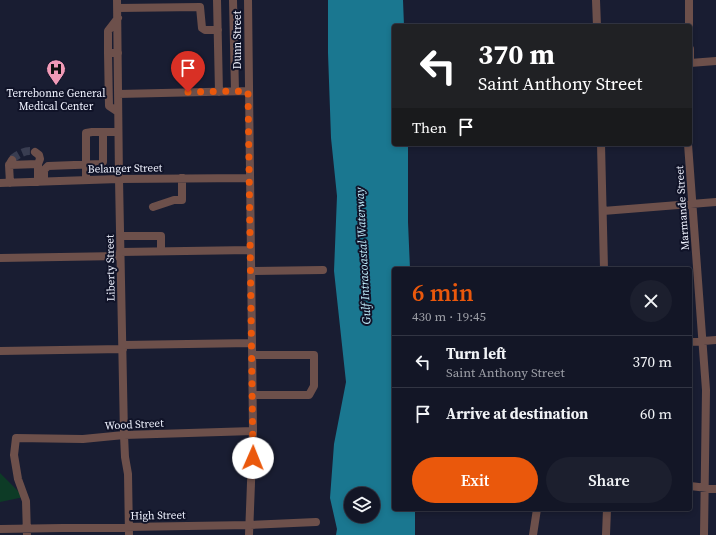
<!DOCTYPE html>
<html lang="en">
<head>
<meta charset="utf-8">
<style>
	:root { --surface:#131626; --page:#1c1f2e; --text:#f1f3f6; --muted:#9d9fa7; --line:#323543; --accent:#ea580c }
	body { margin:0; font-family:"Source Serif 4",serif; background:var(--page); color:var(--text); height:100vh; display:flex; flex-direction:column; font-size:15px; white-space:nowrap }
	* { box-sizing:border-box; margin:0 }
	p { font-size:13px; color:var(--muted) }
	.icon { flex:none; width:22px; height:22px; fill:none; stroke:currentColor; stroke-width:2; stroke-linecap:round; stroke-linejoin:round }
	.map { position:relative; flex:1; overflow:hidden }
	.panel { position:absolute; left:392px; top:267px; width:300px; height:244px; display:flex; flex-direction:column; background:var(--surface); border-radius:4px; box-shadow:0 2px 6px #0003,0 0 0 1px var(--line) }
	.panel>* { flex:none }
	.banner { position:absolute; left:392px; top:24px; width:300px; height:122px; border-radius:4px; box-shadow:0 2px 6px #0003,0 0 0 1px var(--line); background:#202124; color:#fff; overflow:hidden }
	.controls { position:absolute; left:344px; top:487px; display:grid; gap:8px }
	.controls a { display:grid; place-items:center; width:36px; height:36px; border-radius:50%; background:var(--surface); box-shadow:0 2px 6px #0003,0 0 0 1px var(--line); font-size:20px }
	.pin { position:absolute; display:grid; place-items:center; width:34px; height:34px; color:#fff; margin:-41px -17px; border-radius:50% 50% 50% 0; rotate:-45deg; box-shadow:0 0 4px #0007 }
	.pin .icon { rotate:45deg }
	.me { position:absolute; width:44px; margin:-22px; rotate:1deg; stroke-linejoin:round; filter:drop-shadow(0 0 3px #0008) }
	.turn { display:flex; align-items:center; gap:14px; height:84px; padding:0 20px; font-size:18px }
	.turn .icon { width:52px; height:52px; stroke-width:2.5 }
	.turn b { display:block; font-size:28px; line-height:34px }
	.then { display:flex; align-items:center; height:38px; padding:0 20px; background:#0003; gap:8px; font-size:15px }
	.round { display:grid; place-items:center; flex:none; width:42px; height:42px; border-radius:21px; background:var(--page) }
	.summary { display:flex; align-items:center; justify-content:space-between; height:68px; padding:0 20px }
	h1 { font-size:24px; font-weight:600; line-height:30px; color:var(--accent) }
	.cta { display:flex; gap:8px; margin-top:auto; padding:8px 20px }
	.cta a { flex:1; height:46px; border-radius:24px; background:var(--accent); color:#fff; font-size:16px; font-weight:600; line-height:46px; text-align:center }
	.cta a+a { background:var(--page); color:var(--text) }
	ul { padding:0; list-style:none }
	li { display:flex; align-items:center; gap:12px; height:52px; padding:0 20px; border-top:1px solid var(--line) }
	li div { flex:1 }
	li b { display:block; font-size:15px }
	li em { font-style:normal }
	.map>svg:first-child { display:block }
	.green { fill:#0d3b26 }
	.water { fill:#1a7790; fill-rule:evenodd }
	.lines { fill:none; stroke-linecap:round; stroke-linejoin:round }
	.minor-tunnel { stroke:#393d51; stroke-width:8; stroke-dasharray:8 4; stroke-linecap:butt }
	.minor { stroke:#6d504b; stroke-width:8 }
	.route { stroke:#ea580c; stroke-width:7; stroke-dasharray:0 12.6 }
	.labels { text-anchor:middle; stroke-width:4; stroke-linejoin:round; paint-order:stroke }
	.street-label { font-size:11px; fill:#f0f3ff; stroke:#101328 }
	.poi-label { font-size:11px; fill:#f0f3ff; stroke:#101328 }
	.water-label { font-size:12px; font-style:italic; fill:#bfe9f8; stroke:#101328 }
</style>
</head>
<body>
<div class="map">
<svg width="716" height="535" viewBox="0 0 716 535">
	<rect width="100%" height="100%" fill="#191d32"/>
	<path class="green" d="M0,473l24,24 -24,5z"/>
	<path class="water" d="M328,0h75l1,26h-10v118h14v78l2,47h-16v240h21v26h-79l1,-6 -7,-31 4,-54 12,-62 -12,-111 3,-75 -6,-58 -3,-85zM351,494h22v22h-22z"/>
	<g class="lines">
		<path class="minor-tunnel" d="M12,159c7,-5 14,-10 23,-7"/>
		<path class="minor" d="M117,0l2,179 5,256 1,22 3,17 1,61
			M217,0l2,92
			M233,0l2,91
			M248,0l5,431 -4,104
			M596,0l1,26
			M689,0v26
			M118,8l82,-1 2,21 3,2h13
			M690,49v14
			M108,53v-22l10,-13
			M118,53h-10l1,53 9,6
			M690,63l26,-2
			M118,94l131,-3
			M601,144l3,125
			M688,144l18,246 -2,145
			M35,152l4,3 1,4 -2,5v18
			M9,165l29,-1
			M86,180v-47l6,-1h26
			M44,181v-11l4,-4 53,-2 2,-2v-30
			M0,183l119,-4 131,-1
			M10,183l-1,-18 3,-5
			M153,207l21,-7h8v-22
			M603,211l113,-9
			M120,236h41v15
			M120,252l131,-2
			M0,258l120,-2
			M251,271l72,-1
			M690,342l26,-2
			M123,345l129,-2
			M0,351l123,-2
			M252,355h62v31l-5,9h-56
			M690,486l26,3
			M0,529l250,-4 66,-3
			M27,535l-1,-34 -8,-22 -4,-24 2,-17 67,1 41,-4 129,-4
			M533,535l4,-26
			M606,535l1,-26"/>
	</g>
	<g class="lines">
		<path class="route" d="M188,92l60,-1 5,367"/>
	</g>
	<defs>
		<g id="hospital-pin" transform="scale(1)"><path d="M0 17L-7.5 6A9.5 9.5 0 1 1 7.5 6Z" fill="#f09ab7" stroke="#101328"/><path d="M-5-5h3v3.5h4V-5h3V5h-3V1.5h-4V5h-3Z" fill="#111"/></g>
	</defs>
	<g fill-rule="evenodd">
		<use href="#hospital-pin" x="56" y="69"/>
	</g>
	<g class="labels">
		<g class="street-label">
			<text transform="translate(237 40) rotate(-90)" y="4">Dunn Street</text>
			<text transform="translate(125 168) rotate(-1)" y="4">Belanger Street</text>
			<text transform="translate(682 208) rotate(-94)" y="4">Marmande Street</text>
			<text transform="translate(110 268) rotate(-91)" y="4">Liberty Street</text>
			<text transform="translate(134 424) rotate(-3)" y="4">Wood Street</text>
			<text transform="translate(158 515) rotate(-1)" y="4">High Street</text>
		</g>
		<g class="poi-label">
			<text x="56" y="97">Terrebonne General<tspan x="56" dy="13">Medical Center</tspan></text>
		</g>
		<g class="water-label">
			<text transform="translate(363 256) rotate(-93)" y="4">Gulf Intracoastal Waterway</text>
		</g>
	</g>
</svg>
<div class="controls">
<a><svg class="icon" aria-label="layers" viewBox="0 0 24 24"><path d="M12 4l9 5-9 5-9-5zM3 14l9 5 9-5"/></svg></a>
</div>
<div class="pin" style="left:188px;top:92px;background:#d93025"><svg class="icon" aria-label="arrive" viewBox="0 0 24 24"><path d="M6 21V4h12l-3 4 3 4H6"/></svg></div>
<svg class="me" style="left:253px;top:458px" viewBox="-20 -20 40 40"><circle r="19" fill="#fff"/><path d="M0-13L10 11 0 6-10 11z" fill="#ea580c"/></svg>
<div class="banner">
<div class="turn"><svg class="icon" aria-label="left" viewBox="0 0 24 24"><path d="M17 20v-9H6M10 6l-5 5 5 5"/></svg><div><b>370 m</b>Saint Anthony Street</div></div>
<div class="then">Then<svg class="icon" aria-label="arrive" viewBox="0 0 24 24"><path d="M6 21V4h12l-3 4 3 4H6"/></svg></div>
</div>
<section class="panel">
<div class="summary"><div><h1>6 min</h1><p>430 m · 19:45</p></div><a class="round"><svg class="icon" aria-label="close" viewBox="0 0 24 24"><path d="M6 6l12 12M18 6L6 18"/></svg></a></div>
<ul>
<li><svg class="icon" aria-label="left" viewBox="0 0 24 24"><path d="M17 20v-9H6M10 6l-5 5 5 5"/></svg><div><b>Turn left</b><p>Saint Anthony Street</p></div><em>370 m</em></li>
<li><svg class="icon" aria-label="arrive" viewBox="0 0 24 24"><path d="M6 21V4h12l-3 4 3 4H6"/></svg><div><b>Arrive at destination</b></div><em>60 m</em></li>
</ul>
<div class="cta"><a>Exit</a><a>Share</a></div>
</section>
</div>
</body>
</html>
